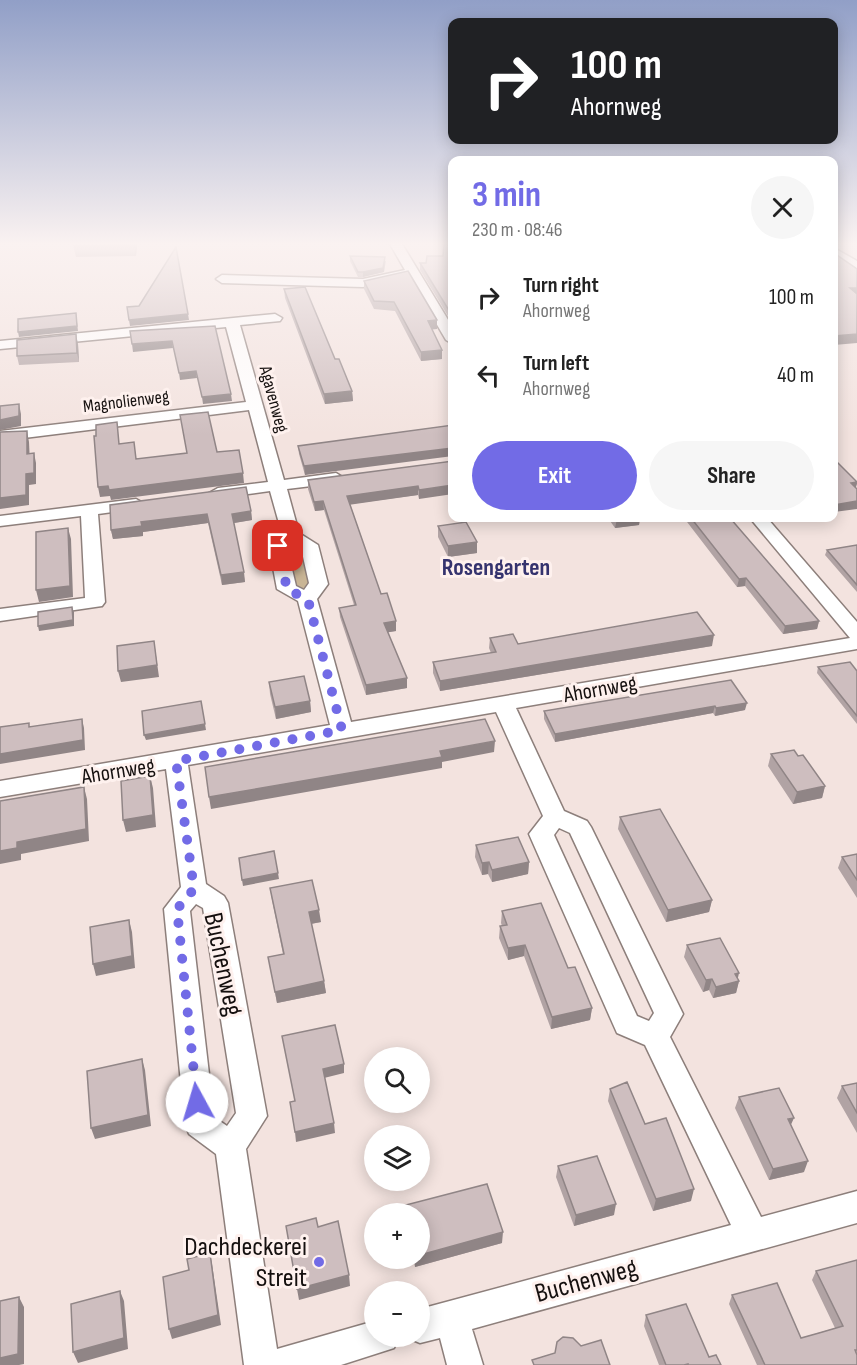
<!DOCTYPE html>
<html lang="en">
<head>
<meta charset="utf-8">
<style>
	:root { --surface:#fff; --page:#f6f6f6; --text:#222; --muted:#767676; --accent:#726be6 }
	body { margin:0; font-family:"Sofia Sans Condensed",sans-serif; background:var(--page); color:var(--text); height:100vh; display:flex; flex-direction:column; font-size:22px; white-space:nowrap }
	* { box-sizing:border-box; margin:0 }
	p { font-size:20px; color:var(--muted) }
	.icon { flex:none; width:33px; height:33px; fill:none; stroke:currentColor; stroke-width:2; stroke-linecap:round; stroke-linejoin:round }
	.map { position:relative; flex:1; overflow:hidden }
	.drawer { position:absolute; left:448px; top:156px; width:390px; height:366px; display:flex; flex-direction:column; background:var(--surface); border-radius:12px; box-shadow:0 3px 15px #0003 }
	.drawer>* { flex:none }
	.top-card { position:absolute; left:448px; top:18px; width:390px; height:126px; border-radius:12px; box-shadow:0 3px 15px #0003; background:#202124; color:#fff; overflow:hidden }
	.tools { position:absolute; left:364px; top:1047px; display:grid; gap:12px }
	.tools a { display:grid; place-items:center; width:66px; height:66px; border-radius:50%; background:var(--surface); box-shadow:0 3px 15px #0003; font-size:30px }
	.pin { position:absolute; display:grid; place-items:center; width:51px; height:51px; color:#fff; margin:-26px; border-radius:12px; box-shadow:0 3px 9px #0006 }
	.me { position:absolute; width:66px; margin:-33px; rotate:354deg; stroke-linejoin:round; filter:drop-shadow(0 0 4px #0008) }
	.turn { display:flex; align-items:center; gap:21px; height:126px; padding:0 24px; font-size:27px }
	.turn .icon { width:78px; height:78px; stroke-width:2.5 }
	.turn b { display:block; font-size:42px; line-height:51px }
	.round { display:grid; place-items:center; flex:none; width:63px; height:63px; border-radius:32px; background:var(--page) }
	.head { display:flex; align-items:center; justify-content:space-between; height:102px; padding:0 24px }
	h1 { font-size:36px; font-weight:700; line-height:45px; color:var(--accent) }
	.action { display:flex; gap:12px; margin-top:auto; padding:12px 24px }
	.action a { flex:1; height:69px; border-radius:36px; background:var(--accent); color:#fff; font-size:24px; font-weight:700; line-height:69px; text-align:center }
	.action a+a { background:var(--page); color:var(--text) }
	ul { padding:0; list-style:none }
	li { display:flex; align-items:center; gap:18px; height:78px; padding:0 24px }
	li div { flex:1 }
	li b { display:block; font-size:22px }
	li em { font-style:normal }
	.map>svg:first-child { display:block }
	.green { fill:#c9b595 }
	.lines { fill:none; stroke-linecap:round; stroke-linejoin:round }
	.minor-casing { stroke:#8d7f7b; stroke-width:3 }
	.minor { fill:#fff; fill-rule:evenodd }
	.wall { fill:#b1a3a4 }
	.shaded-wall { fill:#908586 }
	.building { fill:#cebebf; stroke:#908586; stroke-width:1.5 }
	.route { stroke:#726be6; stroke-width:10; stroke-dasharray:0 18 }
	.poi-dot { fill:#726be6; stroke:#fef1ee; stroke-width:2 }
	.labels { text-anchor:middle; stroke-width:6; stroke-linejoin:round; paint-order:stroke }
	.far-street-label { font-size:18px; fill:#15100f; stroke:#fef1ee }
	.street-label { font-size:22px; fill:#15100f; stroke:#fef1ee }
	.neighbourhood-label { font-size:24px; font-weight:bold; fill:#35336e; stroke:#fef1ee }
	.near-street-label { font-size:27px; fill:#15100f; stroke:#fef1ee }
	.near-poi-label { font-size:27px; fill:#15100f; stroke:#fef1ee; text-anchor:end }
</style>
</head>
<body>
<div class="map">
<svg width="857" height="1365" viewBox="0 0 857 1365">
	<rect width="100%" height="100%" fill="#f3e3df"/>
	<path class="green" d="M297,544l4,4 9,36 -8,5 -5,-2 -11,-38 3,-4z"/>
	<g class="lines">
		<g class="minor-casing">
			<path id="minor" d="M390,244h12l51,84v16l-7,-4 -37,-63 -46,10 -141,-4 -6,-4 6,-4 141,4 42,-9z
				M834,248l23,13v10l-23,-15z
				M275,314l7,4 -2,3 -40,4 44,155 52,-7 8,5 -8,5 -49,6 12,44 19,12 10,39 -11,15 34,123 499,-84 -100,-120h17l90,104v27l-341,59 48,103 23,10 4,6 92,187 -13,23 91,180 96,-26v32l-385,106 11,36h-36l-7,-27 -20,5 -12,-5 12,-2v-27l311,-84 -86,-180 -28,-12 -4,-9 -84,-190 14,-18 -47,-104 -308,53 18,119 18,12 4,7 39,213 -21,33 31,200 98,-28v15h24l-5,12 -53,17h-97l-28,-211 -27,-20 -4,-10 -21,-215 17,-22 -15,-118 -166,28v-16l330,-56 -32,-124 -21,-12 -8,-43 13,-12 -12,-43 -52,7 -9,-5 9,-5 50,-6 -19,-72 -249,31v-10l246,-29 -20,-75 -226,22v-8zM292,544l9,4 8,35 -5,7 -8,-4 -9,-38zM559,828l11,5 84,180 -5,8 -12,-5 -83,-181zM196,904l7,4 33,205 -9,13 -13,-9 -24,-206z
				M136,499l9,5 -3,4 -44,6 7,88 -3,4 -102,15v-12l85,-11 -4,-82 -81,10v-10z"/>
		</g>
		<use href="#minor" class="minor"/>
	</g>
	<path class="wall" d="M137,244l-1,12 -60,1 -3,-12z
		M453,244v80l-33,-54v-7h6l17,-7z
		M350,256l36,5 -2,11 -21,5h-5l-8,-16z
		M364,281l73,48h-5l10,21v9l-21,2 -26,-50 -21,-2 -10,-20z
		M284,289l51,70 17,32 1,10 -28,3 -40,-106z
		M78,344l1,18 -60,3 -2,-9z
		M453,425l-148,50 -6,-21 -1,-8z
		M453,461l-34,38 -1,-4 -68,9 31,90 15,27v10l-8,1 19,56 -41,7 -26,-78 -1,-9 15,-3 -30,-95 -9,1 -7,-22v-9z
		M251,511l1,9 -18,3 11,59 -23,3 -14,-62 -65,9v4l-30,3 -2,-9z
		M608,518h32l-1,7 -24,3z
		M684,518h46l89,103 -2,8 -34,5 -38,-48 -8,1z
		M438,526l39,16v11l-29,4 -10,-20z
		M857,545v47l-32,-37 2,-5z
		M490,638l28,6 194,2 -272,45 -7,-18v-11l58,-9 -2,-5z
		M818,667l39,4v53l-40,-51z
		M731,680l14,30 -30,6 -2,-3 -158,29 -11,-23v-8z
		M269,682l41,19 1,11 -35,7 -6,-25z
		M771,754l27,2 27,30 -3,12 -29,6 -25,-38z
		M620,817l92,83 -3,12 -43,10 -48,-93z
		M476,845l53,17 -1,12 -36,8 -4,-8 -6,1 -7,-18z
		M857,854v44l-19,-30 4,-11z
		M270,888l51,34 -10,2 13,57 2,12 -49,10 -9,-46 15,-3 -11,-54z
		M502,911l66,57 24,40 -2,12 -39,9 -27,-73 -16,4 -9,-22 1,-12h2l-1,-3z
		M687,945l51,34 1,2 -3,12 -23,5 -4,-8 -6,2 -19,-35z
		M857,1083v50l-20,-35 5,-12z
		M610,1089l35,35 46,77 -38,10 -45,-110z
		M739,1097l52,28 13,47 -35,8 -34,-72z
		M558,1166l56,49 -40,11 -18,-49z
		M402,1206l100,37 -87,24 -2,-9h7v-44h-18z
		M857,1260v105h-100l-28,-61 3,-9 69,43 34,-10 -23,-48 4,-9z
		M646,1315l75,50h-62l-15,-39z"/>
	<path class="shaded-wall" d="M134,244h3l-1,12z
		M385,257l-1,15 -21,5v-5z
		M850,288h7v8z
		M76,313l2,18 -59,6 -1,-5z
		M188,314l1,6 -59,6 -1,-6z
		M437,320v9l-9,1v-9z
		M76,334l2,10 1,18 -2,-9z
		M857,334v9l-23,2v-9z
		M172,341l1,7 -40,4 -1,-8z
		M442,350v9l-21,2v-9z
		M196,371l1,7 -17,2 -1,-7z
		M352,391l1,10 -28,3 -1,-10z
		M231,394l1,7 -29,3 -1,-7z
		M19,404l2,10v12l-21,4v-10z
		M27,431l2,11 1,22 -3,-10z
		M453,448v8l-148,19 -1,-9z
		M34,453l2,10v21l-7,1v20l-29,4v-11l26,-24z
		M243,473l1,10 -133,17 -1,-4 -10,1 -2,-10z
		M857,482v2l-2,6 -4,-7z
		M453,485v9l-34,5v-9z
		M418,486v9l-70,10 -1,-9z
		M323,501l1,9 -9,1 -1,-9z
		M857,501v8l-23,3v-7z
		M251,511l1,9 -18,3 -2,-9z
		M207,514l1,9 -65,9v4l-30,3 -2,-9 30,-8z
		M626,518h14l-1,7 -24,3 2,-9z
		M68,528l3,11 2,58 -34,5 -3,-12z
		M477,542v11l-29,4v-11z
		M244,572l1,10 -23,3 -1,-10z
		M746,578l-1,8 -8,1 2,-8z
		M72,607l2,5v14l-35,5 -1,-5z
		M396,621v10l-12,2v-10z
		M819,621l-2,8 -34,5 2,-8z
		M714,635l-2,11 -272,45v-10z
		M154,641l5,36 -38,5 -3,-11z
		M407,678v10l-41,7v-10z
		M310,701l1,11 -35,7 -1,-12z
		M747,703l-2,7 -30,6 1,-8z
		M715,706l-2,7 -158,29v-8z
		M82,719l2,9 1,22 -85,14v-10z
		M205,724l1,6 -60,10 -2,-5z
		M495,741l-1,11 -52,10v6l-231,41 -2,-12 231,-46z
		M150,776l3,12 3,39 -30,5 -3,-12z
		M825,786l-3,12 -29,6 4,-12z
		M84,787l3,12 2,42 -68,13v6l-21,4v-13l17,-9z
		M489,862l-1,12 -6,1v-12z
		M529,862l-1,12 -36,8v-12z
		M278,873l1,6 -36,7 -1,-6z
		M712,900l-3,12 -43,10 2,-12z
		M319,910l2,12 -11,2 -1,-12z
		M129,920l3,12 3,36 -39,8 -3,-12z
		M525,945l-1,11 -16,4v-12z
		M739,973l-2,9 2,-1 -3,12 -23,5 3,-11 19,-13z
		M712,979l-3,11 -6,2 3,-12z
		M324,981l2,12 -49,10 -2,-11z
		M592,1008l-2,12 -39,9 1,-12z
		M142,1059l3,11 6,56 -56,13 -4,-11z
		M344,1064v9l-20,5 -1,-9z
		M794,1118l-5,11 -1,-10z
		M334,1123l1,10 -39,9 -1,-10z
		M808,1161l-4,11 -35,8 4,-11z
		M694,1189l-3,12 -38,10 3,-12z
		M616,1204l-2,11 -40,11 2,-11z
		M503,1232l-1,11 -87,24v-9h5v-3z
		M210,1253l2,11 9,61 -49,14 -3,-10z
		M349,1275l1,11 -51,14 -2,-11z
		M120,1291l4,10 4,48 -50,14 -5,-11z
		M19,1297l5,10v57l-5,1h-19v-7z"/>
	<path class="building" d="M444,244h9v73l-33,-54h6l1,-7h16z
		M176,247l12,67 -59,6 -2,-13 12,-1z
		M834,253l23,16v19h-7l7,6v40l-23,2z
		M350,256l35,1 -2,11 -20,4h-5z
		M408,271l29,49 -9,1 14,29 -21,2 -27,-50 -20,-1 -10,-20z
		M305,287l30,72h4l13,32 -28,3 -40,-105z
		M76,313l1,13 -59,6v-13z
		M215,326l16,68 -29,3 -6,-26 -17,2 -7,-32 -40,3 -2,-13z
		M76,334l1,19 -60,3v-16z
		M19,404v12l-19,4v-14z
		M208,412l9,40 22,-2 4,23 -134,17 -1,-4 -10,1 -4,-51h2v-11l21,-3 2,22 15,-2 2,17 51,-6 -7,-38z
		M453,425v23l-149,18 -6,-20z
		M27,431v23l7,-1v20l-8,1v21l-26,3v-66z
		M834,459l23,23 -6,1 6,6v12l-23,4z
		M453,461v24l-34,5 -1,-4 -71,10 34,98 6,-1 9,28 -12,2 23,55 -41,7 -27,-77 17,-3 -33,-104 -9,1 -6,-22z
		M246,487l5,24 -19,3 12,58 -23,3 -14,-61 -66,8 1,4 -31,4 -1,-25z
		M691,518h39l89,103 -34,5 -39,-48 -7,1z
		M466,522l11,20 -29,4 -10,-20z
		M68,528l2,58 -34,4v-58z
		M857,545v40l-30,-35z
		M72,607l1,13 -35,6v-14z
		M697,612l17,23 -274,46 -7,-19 63,-10 -6,-14 23,-4 5,10z
		M154,641l3,24 -39,6 -1,-25z
		M850,662l7,9v45l-39,-49z
		M304,676l6,25 -35,6 -6,-25z
		M731,680l16,23 -31,5 -1,-2 -160,28 -11,-23z
		M201,701l4,23 -61,11 -2,-24z
		M82,719l1,21 -83,14v-27l29,-4v4z
		M485,719l10,22 -55,10 2,6 -233,40 -4,-30z
		M794,750l4,6 5,-1 22,31 -28,6 -26,-38z
		M150,776l3,39 -30,5 -2,-39z
		M84,787l2,42 -69,13v6l-17,3v-50z
		M660,809l52,91 -44,10 -48,-93z
		M518,837l11,25 -37,8 -3,-8 -7,1 -6,-18z
		M274,851l4,22 -36,7 -3,-22z
		M857,854v26l-15,-23z
		M312,880l7,30 -10,2 15,69 -49,11 -7,-35 16,-3 -14,-66z
		M541,903l27,65 7,-1 17,41 -40,9 -27,-72 -17,3 -8,-22 7,-1 -5,-14z
		M129,920l3,36 -39,8 -3,-37z
		M720,938l19,35 -4,1 4,7 -23,6 -4,-8 -6,1 -19,-35z
		M335,1025l9,39 -21,5 11,54 -39,9 -5,-30 5,-1 -13,-65z
		M142,1059l6,56 -57,13 -4,-57z
		M627,1082l18,42 21,-6 28,71 -38,10 -46,-110z
		M857,1083v30l-15,-27z
		M779,1088l15,30 -6,1 20,42 -35,8 -34,-72z
		M597,1156l19,48 -40,11 -18,-49z
		M487,1184l16,48 -83,23v-41h-16l-2,-8z
		M316,1218l2,9 20,-6 11,54 -52,14 -11,-63z
		M210,1253l8,62 -49,14 -6,-52 26,-7 -2,-11z
		M857,1260v90h-2l2,5v10h-92l-33,-70 45,-12 24,55 18,-5 24,-7 -27,-55z
		M120,1291l4,47 -51,14 -2,-48z
		M19,1297l-1,57 -18,4v-57z
		M686,1304l23,53 7,-2 5,10h-33v-1l-4,1h-18l-20,-50z
		M563,1337l10,1 8,8 20,-6 9,25h-76l-2,-5 23,-7 2,-11z"/>
	<linearGradient id="sky" x2="0" y2="1"><stop stop-color="#919fc7"/><stop offset="0.56" stop-color="#faf2f1"/><stop offset="1" stop-color="#faf2f1" stop-opacity="0"/></linearGradient>
	<rect width="857" height="435" fill="url(#sky)"/>
	<g class="lines">
		<path class="route" d="M197,1102l-20,-193 17,-20 -18,-128 166,-31 -34,-130 -21,-11 -9,-43"/>
	</g>
	<circle class="poi-dot" cx="319" cy="1262" r="6"/>
	<g class="labels">
		<g class="far-street-label">
			<text transform="translate(274 399) rotate(75)" y="6">Agavenweg</text>
			<text transform="translate(126 401) rotate(-7)" y="6">Magnolienweg</text>
		</g>
		<g class="street-label">
			<text transform="translate(600 688) rotate(-10)" y="8">Ahornweg</text>
			<text transform="translate(118 770) rotate(-9)" y="8">Ahornweg</text>
		</g>
		<g class="neighbourhood-label">
			<text x="496" y="575">Rosengarten</text>
		</g>
		<g class="near-street-label">
			<text transform="translate(224 964) rotate(78)" y="9">Buchenweg</text>
			<text transform="translate(586 1280) rotate(-15)" y="9">Buchenweg</text>
		</g>
		<g class="near-poi-label">
			<text x="307" y="1255">Dachdeckerei<tspan x="307" dy="31">Streit</tspan></text>
		</g>
	</g>
</svg>
<div class="tools">
<a><svg class="icon" aria-label="search" viewBox="0 0 24 24"><circle cx="10" cy="10" r="6"/><path d="M15 15l6 6"/></svg></a>
<a><svg class="icon" aria-label="layers" viewBox="0 0 24 24"><path d="M12 4l9 5-9 5-9-5zM3 14l9 5 9-5"/></svg></a>
<a>+</a>
<a>−</a>
</div>
<div class="pin" style="left:278px;top:546px;background:#d93025"><svg class="icon" aria-label="arrive" viewBox="0 0 24 24"><path d="M6 21V4h12l-3 4 3 4H6"/></svg></div>
<svg class="me" style="left:197px;top:1102px" viewBox="-20 -20 40 40"><circle r="19" fill="#fff"/><path d="M0-13L10 11 0 6-10 11z" fill="#726be6"/></svg>
<div class="top-card">
<div class="turn"><svg class="icon" aria-label="right" viewBox="0 0 24 24"><path d="M7 20v-9h11M14 6l5 5-5 5"/></svg><div><b>100 m</b>Ahornweg</div></div>
</div>
<section class="drawer">
<div class="head"><div><h1>3 min</h1><p>230 m · 08:46</p></div><a class="round"><svg class="icon" aria-label="close" viewBox="0 0 24 24"><path d="M6 6l12 12M18 6L6 18"/></svg></a></div>
<ul>
<li><svg class="icon" aria-label="right" viewBox="0 0 24 24"><path d="M7 20v-9h11M14 6l5 5-5 5"/></svg><div><b>Turn right</b><p>Ahornweg</p></div><em>100 m</em></li>
<li><svg class="icon" aria-label="left" viewBox="0 0 24 24"><path d="M17 20v-9H6M10 6l-5 5 5 5"/></svg><div><b>Turn left</b><p>Ahornweg</p></div><em>40 m</em></li>
</ul>
<div class="action"><a>Exit</a><a>Share</a></div>
</section>
</div>
</body>
</html>
